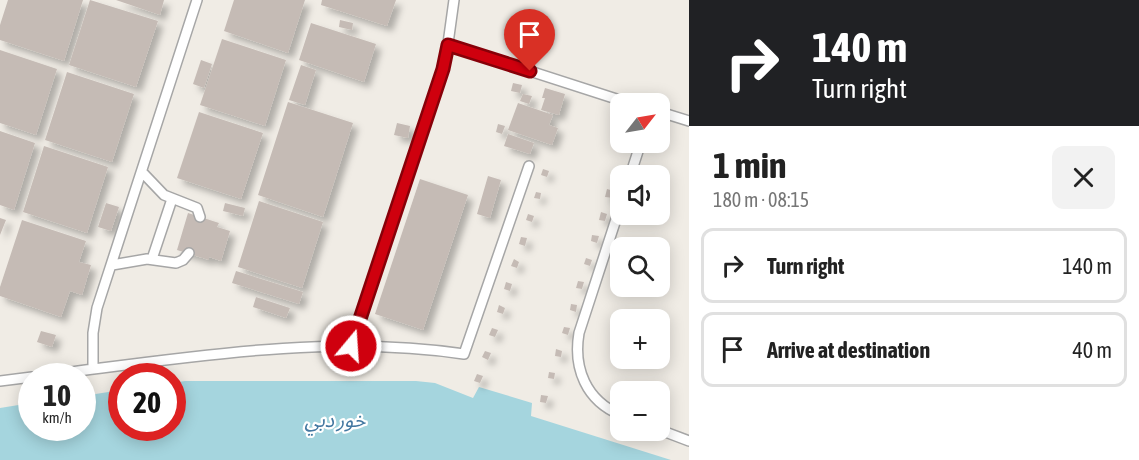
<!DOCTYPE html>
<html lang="en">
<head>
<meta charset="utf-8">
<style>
	:root { --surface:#fff; --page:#f2f2f2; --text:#222; --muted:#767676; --line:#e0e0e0 }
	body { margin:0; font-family:"Asap Condensed","Noto Sans Arabic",sans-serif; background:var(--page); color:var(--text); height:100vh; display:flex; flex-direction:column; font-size:22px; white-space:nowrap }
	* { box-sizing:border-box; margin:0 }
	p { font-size:20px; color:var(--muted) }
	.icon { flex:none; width:33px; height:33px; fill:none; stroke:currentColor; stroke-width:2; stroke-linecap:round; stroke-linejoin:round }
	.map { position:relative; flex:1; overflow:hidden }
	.panel { display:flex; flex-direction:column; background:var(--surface); width:450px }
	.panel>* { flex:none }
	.hud { background:#202124; color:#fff; overflow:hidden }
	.needle { width:39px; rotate:59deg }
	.controls { position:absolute; left:610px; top:93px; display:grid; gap:12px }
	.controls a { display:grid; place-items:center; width:60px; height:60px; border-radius:12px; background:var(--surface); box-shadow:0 3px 15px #0003; font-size:30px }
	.speed { position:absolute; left:18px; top:363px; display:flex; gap:12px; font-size:30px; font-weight:700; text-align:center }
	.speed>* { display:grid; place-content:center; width:78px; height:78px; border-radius:50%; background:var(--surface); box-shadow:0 3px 15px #0003; line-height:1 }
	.speed small { font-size:15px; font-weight:400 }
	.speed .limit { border:9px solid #d22; background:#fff; color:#111 }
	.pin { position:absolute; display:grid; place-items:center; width:51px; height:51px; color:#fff; margin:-62px -26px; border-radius:50% 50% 50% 0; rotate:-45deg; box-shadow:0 0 6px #0007 }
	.pin .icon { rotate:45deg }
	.me { position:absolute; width:66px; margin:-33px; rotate:18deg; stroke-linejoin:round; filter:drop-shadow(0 0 4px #0008) }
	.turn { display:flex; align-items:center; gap:21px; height:126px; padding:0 24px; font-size:27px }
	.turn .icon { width:78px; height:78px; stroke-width:2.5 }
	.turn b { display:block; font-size:42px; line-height:51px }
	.round { display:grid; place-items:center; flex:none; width:63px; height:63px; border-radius:12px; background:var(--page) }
	.headline { display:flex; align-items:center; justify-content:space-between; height:102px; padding:0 24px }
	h1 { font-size:36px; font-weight:700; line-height:45px }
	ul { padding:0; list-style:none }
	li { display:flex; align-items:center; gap:18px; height:75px; margin:0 12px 9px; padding:0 12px; border:3px solid var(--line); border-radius:12px }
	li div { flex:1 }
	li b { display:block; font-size:22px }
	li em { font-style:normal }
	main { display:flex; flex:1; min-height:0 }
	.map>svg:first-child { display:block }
	.water { fill:#a5d5de }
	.building { fill:#c5bbb5; filter:url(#shadow) }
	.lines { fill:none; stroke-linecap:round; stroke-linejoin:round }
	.service-casing { stroke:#a6a6a6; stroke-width:12 }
	.service { stroke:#fff; stroke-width:9 }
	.route-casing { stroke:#870009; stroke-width:15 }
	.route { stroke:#cf000e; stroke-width:10 }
	.labels { text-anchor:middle; stroke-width:4.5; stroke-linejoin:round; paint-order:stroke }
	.water-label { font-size:20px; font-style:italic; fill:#4478a1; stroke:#fff }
</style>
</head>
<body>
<main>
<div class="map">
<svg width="689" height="460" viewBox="0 0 689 460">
	<defs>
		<filter id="shadow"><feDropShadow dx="5.5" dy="5.5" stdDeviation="3" flood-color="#0004"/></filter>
	</defs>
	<rect width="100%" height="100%" fill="#f0ece5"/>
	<path class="water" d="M185,381h231l19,2 38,15 6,-11 53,16 -1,13 140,44h-671v-52l31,-5 1,25h50l1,-32 38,-6 1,38h50l1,-45z"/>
	<path class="building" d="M8,0h75l-19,61 -64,-21v-15z
		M90,0l68,21 -22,66 -67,-22z
		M116,0h48l-4,15z
		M234,0h71l-17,53 -64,-22z
		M322,0h74l-9,26 -66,-21z
		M340,20l13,3 -1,7 -13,-3z
		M311,23l65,21 -12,38 -65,-22z
		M222,39l64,21 -21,66 -65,-21z
		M0,50l57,19 -21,66 -36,-12z
		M201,60l11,4 -8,24 -11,-4z
		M301,65l15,5 -11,35 -16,-5z
		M67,72l67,22 -22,68 -67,-22z
		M513,83l9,2 -2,8 -9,-2z
		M545,88l20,6 -6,21 -18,-5 4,-12h-3z
		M523,94l9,2 -3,8 -9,-3z
		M288,102l65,21 -30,94 -65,-22z
		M518,103l35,12 -4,10 9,3 -6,17 -44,-15z
		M199,112l64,21 -22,66 -64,-21z
		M397,123l13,3 -2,12 -14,-3z
		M498,124l7,2 -3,8 -6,-2z
		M0,131l35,12 -21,67 -14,-5z
		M508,134l26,9 -4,11 -26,-8z
		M44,146l64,21 -21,66 -64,-21z
		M543,169l6,2 -2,6 -6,-2z
		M488,176l13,4 -11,38 -13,-4z
		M420,179l48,16 -45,135 -48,-16z
		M607,189l7,2 -1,7 -8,-1z
		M536,192l5,1 -1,6 -6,-1z
		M259,201l64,21 -21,66 -64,-21z
		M106,203l13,4 -8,24 -13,-4z
		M225,203l20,5 -2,8 -20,-5z
		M601,212l6,2 -2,7 -6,-1z
		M188,213l31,10 -2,4 13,4 -9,30 -12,-4v3l-32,-10z
		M528,214l6,2 -2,6 -6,-2z
		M0,218l6,2 -6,15z
		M22,220l64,21 -7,21 12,3 -9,30 -12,-4 -9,26 -61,-21v-9z
		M592,235l7,1 -2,7 -6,-2z
		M521,237l6,1 -2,8 -6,-2z
		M586,258l6,2 -2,6 -6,-2z
		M514,259l5,3 -2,6 -6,-2z
		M236,271l67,21 -4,12 -67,-21z
		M578,281l6,1 -2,7 -6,-1z
		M506,282l6,2 -2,7 -6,-2z
		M256,297l34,11 -4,10 -33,-11z
		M571,304l6,1 -1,7 -6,-2z
		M499,305l6,3 -2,6 -6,-2z
		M564,327l6,1 -2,7 -6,-2z
		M492,328l6,2 -3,7 -6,-2z
		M41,331l15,4 -4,12 -15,-5z
		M556,349l6,2 -1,6 -6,-1z
		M485,351l6,2 -3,7 -6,-3z
		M549,372l6,1 -1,6 -6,-1z
		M477,374l6,2 -3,7 -6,-2z
		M636,382l14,4 -2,6h-15z
		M541,395l7,1 -2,7 -6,-1z"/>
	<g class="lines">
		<g class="service-casing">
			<path id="service" d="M449,45l183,59
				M660,112l29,9
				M142,172l22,23 33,13 3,9
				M630,176l11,-34
				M621,204l-42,129c-6,35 7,68 42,82
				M152,259l20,-60
				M112,265l35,-6 29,4 7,-3 6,-7
				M351,346l95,-288 8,-58
				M93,369v-36l4,-25 100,-308
				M39,376c139,-17 285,-43 425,-22l65,-188
				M0,381l32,-4
				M660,430l29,11"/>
		</g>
		<use href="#service" class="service"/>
	</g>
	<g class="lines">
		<g class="route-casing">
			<path id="route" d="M351,346l92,-277 5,-24 82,26"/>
		</g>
		<use href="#route" class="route"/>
	</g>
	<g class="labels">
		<g class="water-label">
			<text x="335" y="427">خور دبي</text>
		</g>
	</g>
</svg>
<div class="controls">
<a><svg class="needle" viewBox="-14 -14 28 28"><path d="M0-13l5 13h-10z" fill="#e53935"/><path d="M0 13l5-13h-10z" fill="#767676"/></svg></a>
<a><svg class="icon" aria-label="sound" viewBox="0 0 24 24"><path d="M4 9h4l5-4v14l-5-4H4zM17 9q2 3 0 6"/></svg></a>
<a><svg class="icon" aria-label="search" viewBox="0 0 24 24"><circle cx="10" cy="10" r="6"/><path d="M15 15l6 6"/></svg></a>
<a>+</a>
<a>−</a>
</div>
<div class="speed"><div>10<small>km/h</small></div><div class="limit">20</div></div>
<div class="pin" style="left:530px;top:71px;background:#d93025"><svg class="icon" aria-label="arrive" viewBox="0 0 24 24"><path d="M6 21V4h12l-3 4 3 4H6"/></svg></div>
<svg class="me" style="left:351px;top:346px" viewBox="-20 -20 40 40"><circle r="17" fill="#cf000e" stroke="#fff" stroke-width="3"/><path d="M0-11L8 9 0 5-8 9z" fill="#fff"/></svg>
</div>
<section class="panel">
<div class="hud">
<div class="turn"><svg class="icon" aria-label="right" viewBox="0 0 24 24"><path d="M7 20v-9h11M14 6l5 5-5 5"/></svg><div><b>140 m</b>Turn right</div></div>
</div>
<div class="headline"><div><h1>1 min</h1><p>180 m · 08:15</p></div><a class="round"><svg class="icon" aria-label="close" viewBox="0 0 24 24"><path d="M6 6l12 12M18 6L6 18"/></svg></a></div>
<ul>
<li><svg class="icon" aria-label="right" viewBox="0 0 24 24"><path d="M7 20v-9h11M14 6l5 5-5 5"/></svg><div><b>Turn right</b></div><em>140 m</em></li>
<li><svg class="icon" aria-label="arrive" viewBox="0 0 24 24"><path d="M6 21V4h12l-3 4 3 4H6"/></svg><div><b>Arrive at destination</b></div><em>40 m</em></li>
</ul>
</section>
</main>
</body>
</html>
